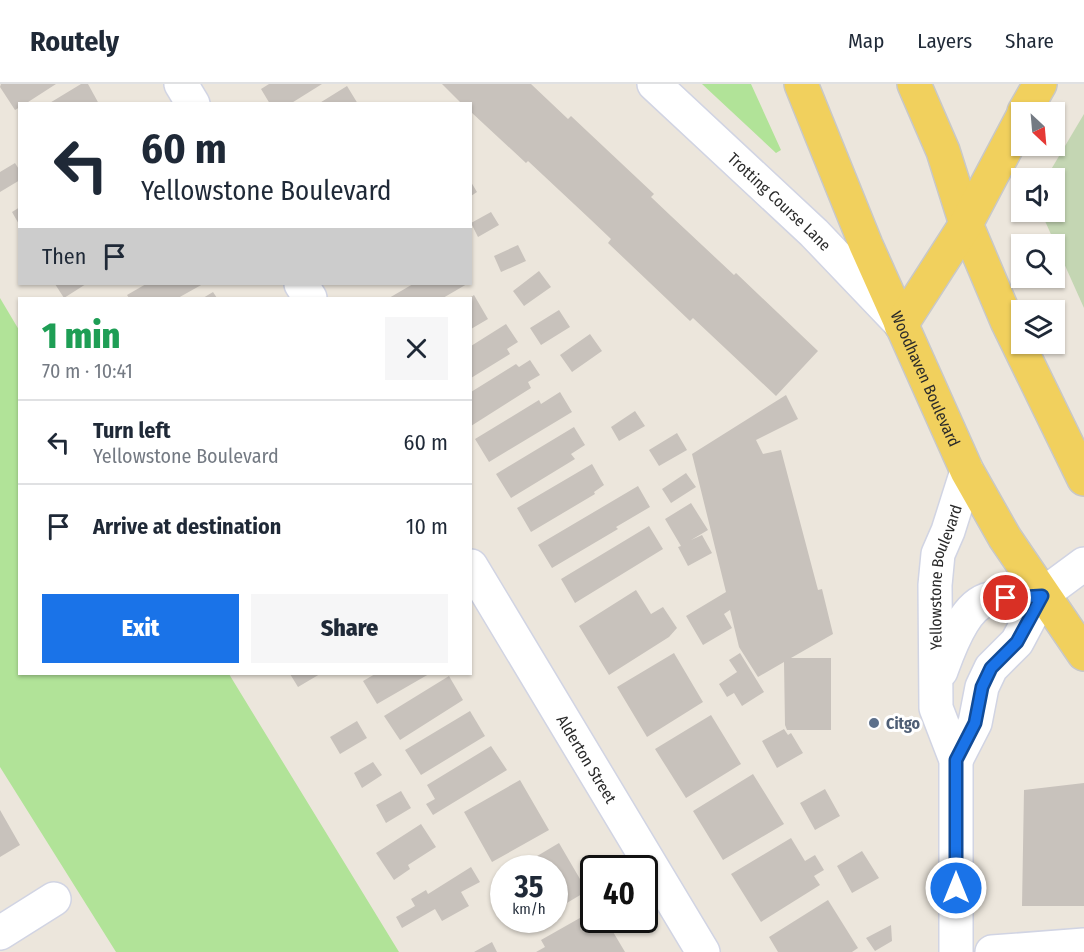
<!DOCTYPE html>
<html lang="en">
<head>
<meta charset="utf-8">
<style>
	:root { --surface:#fff; --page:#f6f6f7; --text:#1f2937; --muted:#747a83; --line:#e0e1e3; --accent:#1a73e8 }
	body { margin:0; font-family:"Fira Sans Condensed",sans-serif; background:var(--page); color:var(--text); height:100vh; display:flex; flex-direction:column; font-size:22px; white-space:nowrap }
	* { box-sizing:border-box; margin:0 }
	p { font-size:20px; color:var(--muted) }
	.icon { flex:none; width:33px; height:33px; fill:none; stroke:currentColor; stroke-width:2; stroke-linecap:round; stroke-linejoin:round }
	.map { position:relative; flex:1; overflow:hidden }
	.side { position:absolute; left:18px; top:213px; width:454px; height:378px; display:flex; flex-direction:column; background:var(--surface); border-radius:0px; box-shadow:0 2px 4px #0004 }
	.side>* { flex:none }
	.hud { position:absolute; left:18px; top:18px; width:454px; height:183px; border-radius:0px; box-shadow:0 2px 4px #0004; background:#fff; color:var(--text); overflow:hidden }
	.needle { width:39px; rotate:154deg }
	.fabs { position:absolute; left:1011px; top:18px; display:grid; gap:12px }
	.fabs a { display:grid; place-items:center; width:54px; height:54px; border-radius:0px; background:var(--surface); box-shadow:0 2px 4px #0004; font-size:30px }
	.speed { position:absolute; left:490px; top:771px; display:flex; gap:12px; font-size:30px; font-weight:700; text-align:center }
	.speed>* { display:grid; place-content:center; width:78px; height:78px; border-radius:50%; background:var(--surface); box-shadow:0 2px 4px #0004; line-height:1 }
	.speed small { font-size:15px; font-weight:400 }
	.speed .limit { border:3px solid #111; border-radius:9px; background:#fff; color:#111 }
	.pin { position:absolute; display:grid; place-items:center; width:51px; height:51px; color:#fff; margin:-26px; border:3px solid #fff; border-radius:50%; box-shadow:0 2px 6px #0007 }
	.me { position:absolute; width:66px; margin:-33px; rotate:0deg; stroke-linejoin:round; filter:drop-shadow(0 0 4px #0008) }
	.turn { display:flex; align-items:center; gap:21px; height:126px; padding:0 24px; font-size:27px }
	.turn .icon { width:78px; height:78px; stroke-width:2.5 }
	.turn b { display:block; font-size:42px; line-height:51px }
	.then { display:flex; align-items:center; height:57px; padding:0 24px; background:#0003; gap:12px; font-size:22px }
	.round { display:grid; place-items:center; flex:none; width:63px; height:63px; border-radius:0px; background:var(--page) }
	.summary { display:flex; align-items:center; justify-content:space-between; height:102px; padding:0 24px }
	h1 { font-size:36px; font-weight:800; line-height:45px; color:#1e9e55 }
	.button { display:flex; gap:12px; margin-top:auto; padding:12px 24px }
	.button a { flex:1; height:69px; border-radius:0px; background:var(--accent); color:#fff; font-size:24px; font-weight:800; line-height:69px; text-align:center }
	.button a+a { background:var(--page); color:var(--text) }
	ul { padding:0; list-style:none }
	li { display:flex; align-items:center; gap:18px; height:84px; padding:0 24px; border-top:2px solid var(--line) }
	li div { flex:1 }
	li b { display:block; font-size:22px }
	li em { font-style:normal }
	header { display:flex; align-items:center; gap:36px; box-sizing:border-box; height:84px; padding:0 30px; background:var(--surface); border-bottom:2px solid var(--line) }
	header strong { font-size:28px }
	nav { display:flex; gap:33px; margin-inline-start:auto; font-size:21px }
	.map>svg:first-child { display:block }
	.green { fill:#b1e398 }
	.cemetery { fill:#c4d6b3 }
	.building { fill:#c8c2bc }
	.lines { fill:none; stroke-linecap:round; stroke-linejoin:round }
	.minor-casing { stroke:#d1d4e3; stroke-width:36 }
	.major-casing { stroke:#c8c8c8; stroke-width:36 }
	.minor { stroke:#fff; stroke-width:33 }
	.major { stroke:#f1d05d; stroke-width:33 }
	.route-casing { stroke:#114b97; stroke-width:15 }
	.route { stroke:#1a73e8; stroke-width:10 }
	.service-dot { fill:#5c6f8a; stroke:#fff; stroke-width:2 }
	.labels { text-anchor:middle; stroke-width:6; stroke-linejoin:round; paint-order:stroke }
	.street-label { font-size:16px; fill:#2a2a2a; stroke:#fff }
	.service-label { font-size:16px; font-weight:bold; fill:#4e5e75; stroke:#fff; text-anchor:start }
</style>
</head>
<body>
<header>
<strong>Routely</strong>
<nav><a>Map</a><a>Layers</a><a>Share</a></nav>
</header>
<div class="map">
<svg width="1084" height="868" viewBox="0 0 1084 868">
	<rect width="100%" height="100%" fill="#ece6dc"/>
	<path class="green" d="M702,0h49l30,66 -5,3z
		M0,214l19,32 1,344h209l170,278h-283l-116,-185z"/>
	<path class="cemetery" d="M1084,30v194l-43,-96h13v-34h-8z"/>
	<path class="building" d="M56,0l-31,20h-5v3l-5,3 -15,-23 1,-3z
		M81,0h7l11,20h-51z
		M269,0h53l-32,20h-20l-9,-15z
		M442,0h89l37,35 3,-3 83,78 -3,3 20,19 63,59 2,-2 82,78 -42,45 -83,-78 -3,3 -82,-78 3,-4 -21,-20 -62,-58 -2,2 -55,-51v-8h-9z
		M347,2l11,18h-40z
		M15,79l5,8v9l-20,12v-20z
		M471,98l6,10 -6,4z
		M20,123v19l-8,-14z
		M491,128l8,13 -21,12 -7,-14z
		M518,161l8,16 -25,11 -7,-16z
		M539,187l12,16 -27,19 -11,-15z
		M55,200h31l-22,14z
		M146,200h57l-25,14h-49l-2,-3z
		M413,200h54l-24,14h-54z
		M213,208l4,6h-14z
		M474,211l14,24 -17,10v-32z
		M559,226l11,17 -29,18 -11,-17z
		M506,240l12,18 -11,7 3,5 -39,24v-32z
		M590,250l12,17 -30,21 -12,-17z
		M530,276l10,15 -12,7 3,6 -60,38v-34l45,-28 3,3z
		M560,308l12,20 -83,50 -14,-23 64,-39 2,4z
		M786,311l12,24 -42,21 7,14 18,-4 37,140 4,-1 11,45 -42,24h40v72h-44l-2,-5 -1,-63 -26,15 -19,-30 -9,-37 -6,4 8,14 -29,17 -17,-29 40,-24 -34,-138z
		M635,327l10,15 -26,15 -8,-14z
		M574,343l11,18 -14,9 4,5 -64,39 -15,-24z
		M677,349l10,17 -28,16 -10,-16z
		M592,380l12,21 -10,7 1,2 -64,38 -14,-24z
		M686,389l10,14 -25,16 -9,-14z
		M638,402l12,21 -34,20 2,2 -66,39 -14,-23z
		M691,419l17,27 -17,10 11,-5 10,18 -24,13 -10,-19 3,-1 -16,-27z
		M649,442l14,23 -88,54 -14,-24z
		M636,506l15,24 12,-7 14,21 -8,9 -60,38 -30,-49z
		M674,569l29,49 -56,35 -30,-50z
		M740,569l24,39 -22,14 -8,-13 -7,4 -8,-13 18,-12 -8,-12z
		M290,590h30l-22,13z
		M375,590h54l-52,30 -14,-23z
		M449,592l14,24 -63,40 -16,-24z
		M470,627l15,25 -64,39 -16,-25z
		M711,631l30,49 -55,34 -31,-49z
		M357,637l10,17 -27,16 -10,-17z
		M784,645l4,6 3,-2 12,20 -26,15 -15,-27z
		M491,662l16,24 -74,45 -7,-11 9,-5 -8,-14z
		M373,678l9,13 -20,13 -8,-15z
		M753,690l31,50 -61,36 -30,-49z
		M520,696l29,50 -57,32 -28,-50z
		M1084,699v123h-62l2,-116z
		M825,705l15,27 -25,14 -15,-27z
		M401,707l10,17 -25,15 -10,-18z
		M0,726l20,35 -20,12z
		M421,740l15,23 -28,18 2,4 -16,11 -18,-27z
		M791,754l14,23 10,-6 9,15 -10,6 6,9 -59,37 -30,-48z
		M559,759l28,48 -32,19v-42h-38z
		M862,767l17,27 -27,15 -15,-27z
		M471,783l9,15 -19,10 8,14 -27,15 -7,-12 -33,19 -6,-11 19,-11 -4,-7 15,-9 2,4z
		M828,816l30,48 -6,4h-74l-9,-15z
		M594,826v10h12l19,32h-89l9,-5 -4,-7z
		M891,841l1,16 -17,10 -9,-13z
		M492,858l5,10h-23z"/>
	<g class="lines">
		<g class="minor-casing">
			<g id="minor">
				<path d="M181,0l12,20"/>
				<path id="s1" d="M654,0l160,149 86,90"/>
				<path d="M301,200l9,14"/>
				<path id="s2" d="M471,482l232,386"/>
				<path d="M941,587c8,-22 23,-67 49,-72 17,-4 35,-2 52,-4"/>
				<path d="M956,676l19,-37 7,-36 9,-19 26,-26 25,-47 42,-31"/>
				<path d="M0,849l54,-34"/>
				<path id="s3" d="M956,868v-192l-20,-52 -1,-123 3,-31 10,-23 19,-60"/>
				<path d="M992,868l92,-7"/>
			</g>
		</g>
		<g class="major-casing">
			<g id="major">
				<path id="s4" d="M801,0l65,161 101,226 38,67 79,116"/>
				<path d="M914,0l29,67 23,73 41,97 77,158"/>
				<path d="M1024,28l16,-28"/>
				<path d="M901,241l65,-101 56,-106"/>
			</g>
		</g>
		<use href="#minor" class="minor"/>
		<use href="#major" class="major"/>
	</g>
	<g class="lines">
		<g class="route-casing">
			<path id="route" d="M956,804v-128l19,-37 7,-36 9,-19 26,-26 25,-46 -36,2"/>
		</g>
		<use href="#route" class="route"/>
	</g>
	<circle class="service-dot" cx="874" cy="639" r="6"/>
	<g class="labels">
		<g class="street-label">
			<text dy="6" stroke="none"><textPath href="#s1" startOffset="172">Trotting Course Lane</textPath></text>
			<text dy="6" stroke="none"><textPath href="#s4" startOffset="320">Woodhaven Boulevard</textPath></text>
			<text dy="6" stroke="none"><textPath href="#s3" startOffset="380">Yellowstone Boulevard</textPath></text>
			<text dy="6" stroke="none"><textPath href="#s2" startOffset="225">Alderton Street</textPath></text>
		</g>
		<g class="service-label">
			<text x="886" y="645">Citgo</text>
		</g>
	</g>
</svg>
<div class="fabs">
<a><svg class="needle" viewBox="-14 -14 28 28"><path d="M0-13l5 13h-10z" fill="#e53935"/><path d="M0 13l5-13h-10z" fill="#747a83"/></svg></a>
<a><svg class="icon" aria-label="sound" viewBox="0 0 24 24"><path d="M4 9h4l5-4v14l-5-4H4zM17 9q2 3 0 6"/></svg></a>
<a><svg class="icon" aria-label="search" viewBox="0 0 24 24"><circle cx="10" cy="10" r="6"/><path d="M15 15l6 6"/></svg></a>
<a><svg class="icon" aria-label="layers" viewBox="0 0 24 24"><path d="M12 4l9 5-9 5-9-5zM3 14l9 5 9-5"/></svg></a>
</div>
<div class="speed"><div>35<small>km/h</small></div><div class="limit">40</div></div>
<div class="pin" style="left:1006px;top:514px;background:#d93025"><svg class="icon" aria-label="arrive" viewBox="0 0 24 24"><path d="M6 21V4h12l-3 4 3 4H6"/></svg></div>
<svg class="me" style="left:956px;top:804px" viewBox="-20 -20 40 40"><circle r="17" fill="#1a73e8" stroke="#fff" stroke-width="3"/><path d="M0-11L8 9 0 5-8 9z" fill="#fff"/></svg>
<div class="hud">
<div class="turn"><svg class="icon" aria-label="left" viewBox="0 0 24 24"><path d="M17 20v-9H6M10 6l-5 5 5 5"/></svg><div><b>60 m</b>Yellowstone Boulevard</div></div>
<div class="then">Then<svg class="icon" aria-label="arrive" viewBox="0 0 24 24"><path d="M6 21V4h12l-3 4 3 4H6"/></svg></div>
</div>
<section class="side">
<div class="summary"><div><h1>1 min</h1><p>70 m · 10:41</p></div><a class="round"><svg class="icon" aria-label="close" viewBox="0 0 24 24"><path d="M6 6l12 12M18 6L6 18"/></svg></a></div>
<ul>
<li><svg class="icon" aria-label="left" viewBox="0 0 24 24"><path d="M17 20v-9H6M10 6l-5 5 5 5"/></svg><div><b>Turn left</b><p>Yellowstone Boulevard</p></div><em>60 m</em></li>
<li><svg class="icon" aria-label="arrive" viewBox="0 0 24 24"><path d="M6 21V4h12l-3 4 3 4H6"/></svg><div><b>Arrive at destination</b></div><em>10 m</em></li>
</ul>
<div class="button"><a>Exit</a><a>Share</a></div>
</section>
</div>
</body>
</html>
